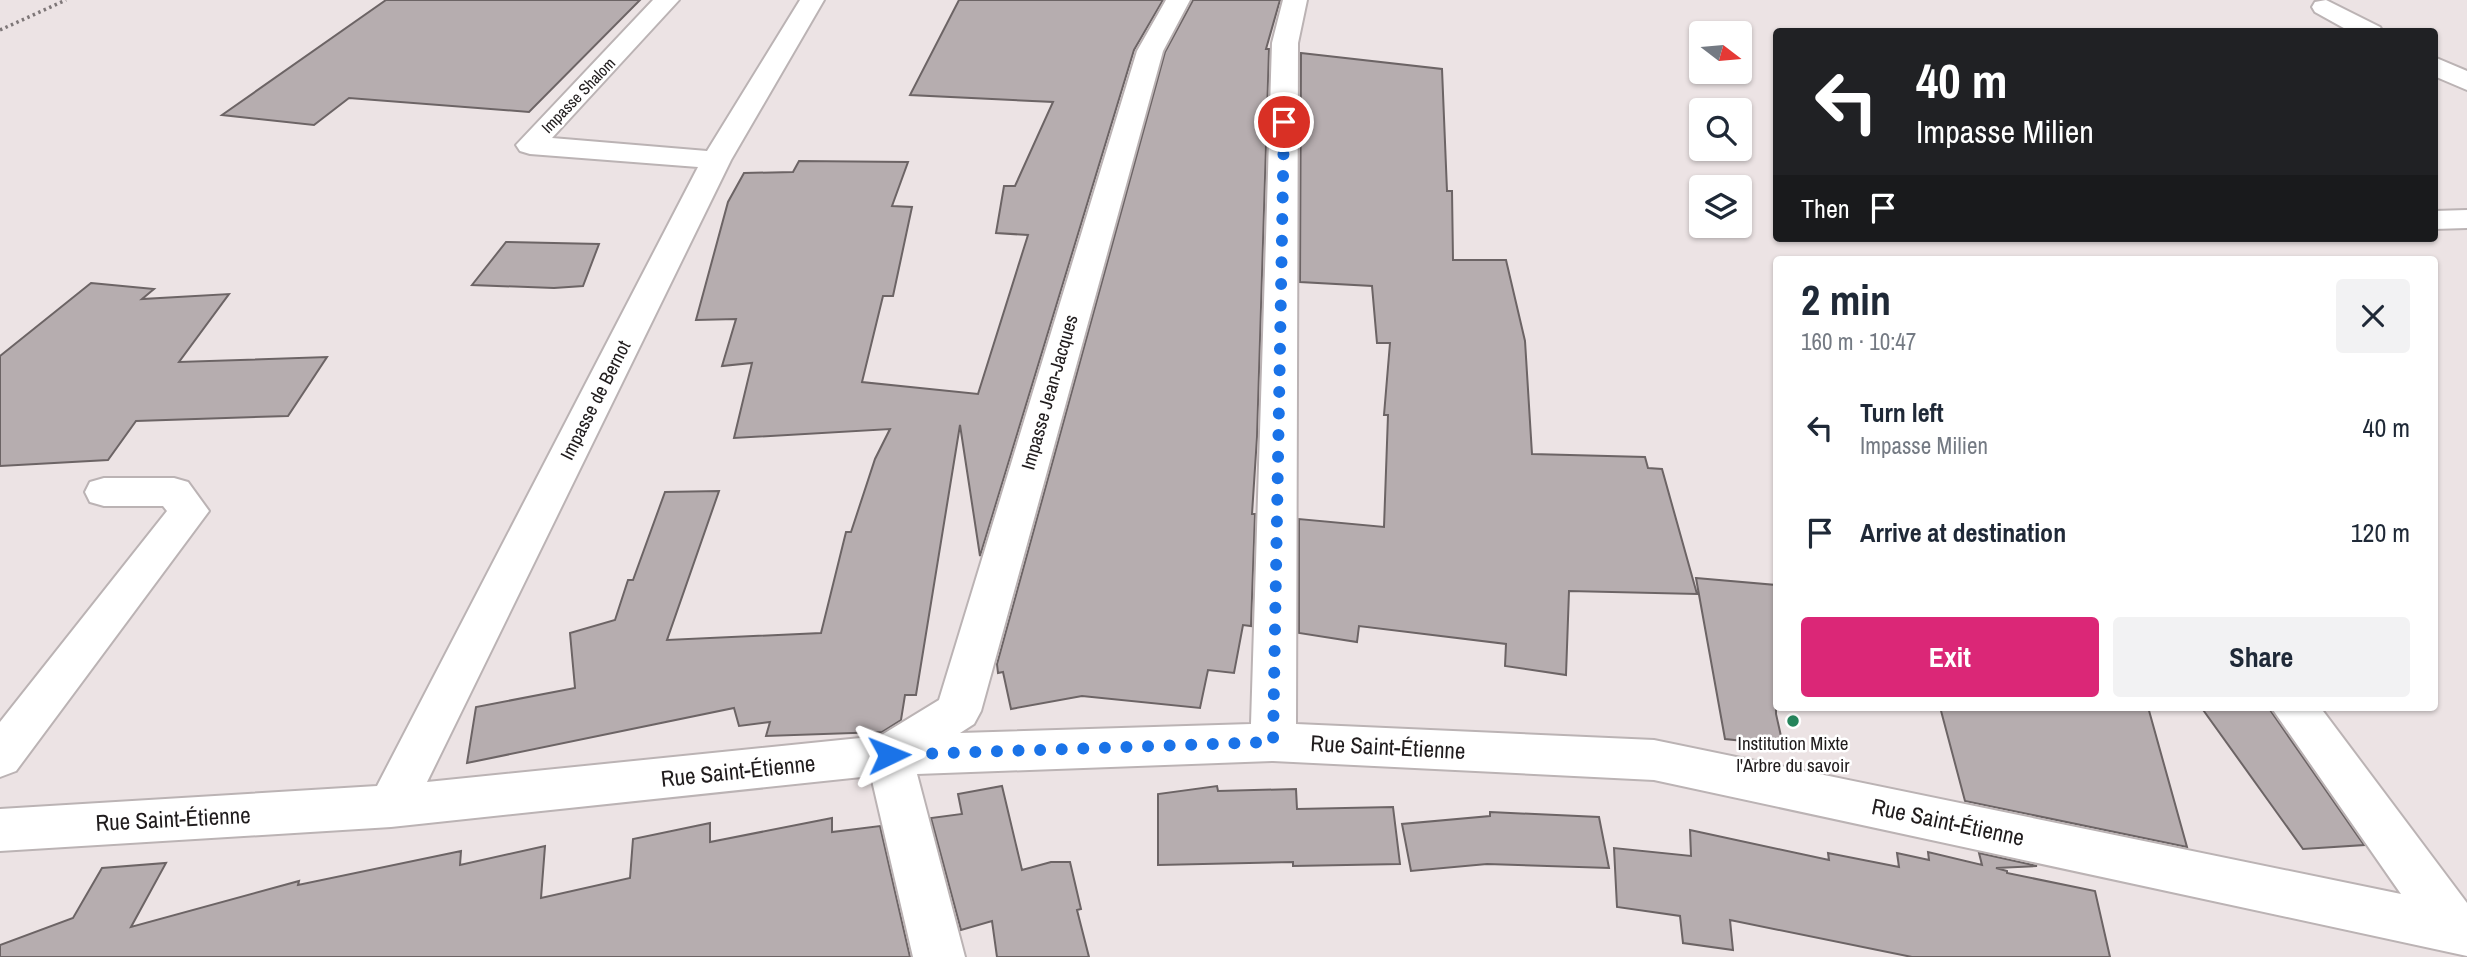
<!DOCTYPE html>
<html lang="en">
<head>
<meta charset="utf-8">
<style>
	:root { --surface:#fff; --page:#f2f2f3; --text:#1f2937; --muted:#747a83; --accent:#db2777 }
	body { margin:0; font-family:"Archivo Narrow",sans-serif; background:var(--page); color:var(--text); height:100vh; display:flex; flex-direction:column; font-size:26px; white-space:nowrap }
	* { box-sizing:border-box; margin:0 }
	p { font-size:23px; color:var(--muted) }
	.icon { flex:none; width:38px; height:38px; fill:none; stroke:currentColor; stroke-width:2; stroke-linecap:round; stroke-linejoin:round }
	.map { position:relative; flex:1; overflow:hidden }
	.details { position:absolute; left:1773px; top:256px; width:665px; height:455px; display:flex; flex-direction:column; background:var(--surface); border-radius:7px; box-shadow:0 2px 5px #0004 }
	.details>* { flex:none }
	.hud { position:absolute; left:1773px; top:28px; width:665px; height:214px; border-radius:7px; box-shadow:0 2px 5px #0004; background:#202124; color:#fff; overflow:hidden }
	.needle { width:46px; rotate:106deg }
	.controls { position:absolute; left:1689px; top:21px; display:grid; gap:14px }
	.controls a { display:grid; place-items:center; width:63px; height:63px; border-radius:7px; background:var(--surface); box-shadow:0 2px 5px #0004; font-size:35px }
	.pin { position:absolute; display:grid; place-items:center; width:60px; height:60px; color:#fff; margin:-30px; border:4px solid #fff; border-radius:50%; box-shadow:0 2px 7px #0007 }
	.me { position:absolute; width:77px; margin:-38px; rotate:88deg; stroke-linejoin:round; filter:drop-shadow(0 0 5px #0008) }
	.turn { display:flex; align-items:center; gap:24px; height:147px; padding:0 28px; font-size:32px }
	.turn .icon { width:91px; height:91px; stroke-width:2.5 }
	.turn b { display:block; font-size:49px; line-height:60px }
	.then { display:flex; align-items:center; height:66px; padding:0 28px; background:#0003; gap:14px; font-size:26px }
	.round { display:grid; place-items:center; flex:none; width:74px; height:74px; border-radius:7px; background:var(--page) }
	.headline { display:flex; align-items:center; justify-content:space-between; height:119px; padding:0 28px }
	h1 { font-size:42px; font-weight:700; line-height:52px }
	.action { display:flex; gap:14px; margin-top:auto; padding:14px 28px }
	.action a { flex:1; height:80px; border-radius:7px; background:var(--accent); color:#fff; font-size:28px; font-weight:700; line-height:80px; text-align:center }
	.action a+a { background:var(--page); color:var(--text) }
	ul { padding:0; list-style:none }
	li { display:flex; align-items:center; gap:21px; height:105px; padding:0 28px }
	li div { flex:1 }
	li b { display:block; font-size:26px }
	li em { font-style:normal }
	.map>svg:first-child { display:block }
	.building { fill:#b6adaf; stroke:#6c6465; stroke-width:2 }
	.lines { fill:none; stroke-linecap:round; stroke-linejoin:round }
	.minor-casing { stroke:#bbb3b4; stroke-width:4 }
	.path { stroke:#7e7778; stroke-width:3.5; stroke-dasharray:2.5 3.5; stroke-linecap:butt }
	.minor { fill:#fff; fill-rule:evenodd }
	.route { stroke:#1a73e8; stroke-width:12; stroke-dasharray:0 21.6 }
	.poi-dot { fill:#25845b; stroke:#fff; stroke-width:2.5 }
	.labels { text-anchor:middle; stroke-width:5; stroke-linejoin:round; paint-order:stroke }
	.far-street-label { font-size:16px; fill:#201c1d; stroke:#fff }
	.street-label { font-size:19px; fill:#201c1d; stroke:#fff }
	.poi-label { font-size:19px; fill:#201c1d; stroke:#fff }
	.near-street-label { font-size:23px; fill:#201c1d; stroke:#fff }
</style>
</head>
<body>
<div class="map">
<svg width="2467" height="957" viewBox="0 0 2467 957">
	<rect width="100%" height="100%" fill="#ece3e4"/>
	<path class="building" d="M386,0h254l-111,112 -180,-14 -35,27 -92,-10z
		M959,0h204l-29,50 -154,506 -20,-131 -44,270h-11l-4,25 -19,12 -116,4 4,-14 -31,4 -5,-18 -267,55 9,-56 99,-19 -5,-55 45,-13 13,-40h5l32,-88 54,-1 -52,149 154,-7 25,-101h5l24,-73 15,-30 -156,9 18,-75 -30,3 14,-47 -40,1 32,-118 16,-29 49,-1 6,-11 109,1 -16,44 20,1 -19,89h-10l-21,86 116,12 50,-159 -32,-2 8,-47h11l38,-84 -143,-7z
		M1193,0h87l-14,49h3l-12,388 -5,77h3l-4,112 -8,-1 -9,48 -26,-3 -8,38 -118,-12 -71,13 -8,-37 -5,1 -1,-9 168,-612z
		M1301,53l141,16 5,122h5l1,69h53l19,81 7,113 113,3 3,11 14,1 35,125 -128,-3 -3,84 -61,-9 1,-22 -147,-18 -2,16 -58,-9v-114l85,8 4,-112h-4l6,-72h-13l-5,-57 -72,-4z
		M506,242l93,2 -16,42 -29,2 -82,-3z
		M91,283l63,6 -12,10 87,-5 -50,68 148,-5 -39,59 -152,5 -28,39 -108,6v-110z
		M1696,578l80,7v129l7,31 -58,-6z
		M1940,707h208l39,140 -222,-46z
		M2201,707h67l96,138 -61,4z
		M1002,786l20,84 29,-8h19l11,47 -4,1 12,47h-92l-5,-36 -31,9 -30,-112 31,-4 -4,-20z
		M1217,786l1,5 78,-2 1,20 96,-2 7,57 -107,2v-4l-135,3v-71z
		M1490,812l109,5 10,51 -122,-4 -76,7 -9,-47 88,-8z
		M832,818v14l48,-6 30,131h-910v-12l73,-27 29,-50 64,-5 -35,64 168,-46 -1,4 163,-34 -1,14 85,-19 -4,52 89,-20 3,-39 77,-16v19z
		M1690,830l139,30 -1,-7 71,14 -2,-14 32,7 -1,-8 54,13 -3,-12 58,13 -41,2 11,3v2l88,18 15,66h-198l-182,-37 3,30 -50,-7 -3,-27 -63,-9 -3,-59 77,8z"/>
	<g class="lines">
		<g class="minor-casing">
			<path id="minor" d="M653,0h26l-127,138 155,13 93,-151h24l-93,160 -304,622 453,-46 59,-36 198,-649 29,-51h24l-27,51 -182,660 -7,13 -14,9 291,-9 21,-681 11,-43h24l-9,43 -2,681 358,16 747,154 -130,-187h49l147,196v53l-813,-176 -381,-19 -356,13 48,183h-52l-42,-181 -480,51 -391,24v-42l377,-23 321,-619 -168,-13 -10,-3 -4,-6z
				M2326,0l54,27 3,5h-32l-36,-20 -3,-5 3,-5z
				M2434,57l33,14v19l-33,-14z
				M2467,210v18l-33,1v-18z
				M104,478h70l14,4 21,29 -193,260 -16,6v-55l167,-211 -4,-5h-59l-14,-4 -5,-10 5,-10z"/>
		</g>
		<path class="path" d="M0,30l66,-30"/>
		<use href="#minor" class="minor"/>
	</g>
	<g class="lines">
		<path class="route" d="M889,755l384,-13 11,-620"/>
	</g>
	<circle class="poi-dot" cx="1793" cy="721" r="7"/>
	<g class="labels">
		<g class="far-street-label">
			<text transform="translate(578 95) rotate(-46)" y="6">Impasse Shalom</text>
		</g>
		<g class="street-label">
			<text transform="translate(1049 392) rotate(-74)" y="7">Impasse Jean-Jacques</text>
			<text transform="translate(595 400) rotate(-63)" y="7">Impasse de Bernot</text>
		</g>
		<g class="poi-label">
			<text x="1793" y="750">Institution Mixte<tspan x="1793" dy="22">l'Arbre du savoir</tspan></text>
		</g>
		<g class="near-street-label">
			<text transform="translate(1388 747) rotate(3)" y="8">Rue Saint-Étienne</text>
			<text transform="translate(738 771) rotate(-6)" y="8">Rue Saint-Étienne</text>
			<text transform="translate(173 819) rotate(-3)" y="8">Rue Saint-Étienne</text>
			<text transform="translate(1948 822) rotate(12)" y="8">Rue Saint-Étienne</text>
		</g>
	</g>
</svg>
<div class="controls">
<a><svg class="needle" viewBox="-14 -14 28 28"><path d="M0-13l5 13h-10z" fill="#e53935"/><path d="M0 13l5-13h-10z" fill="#747a83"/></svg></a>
<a><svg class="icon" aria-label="search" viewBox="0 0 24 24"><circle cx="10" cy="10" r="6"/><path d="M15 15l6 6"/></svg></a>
<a><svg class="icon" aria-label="layers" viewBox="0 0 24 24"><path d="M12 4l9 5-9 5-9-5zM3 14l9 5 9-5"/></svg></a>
</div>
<div class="pin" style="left:1284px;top:122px;background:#d93025"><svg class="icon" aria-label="arrive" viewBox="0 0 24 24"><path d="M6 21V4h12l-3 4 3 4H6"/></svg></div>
<svg class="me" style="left:889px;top:755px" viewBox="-20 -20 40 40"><path d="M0-17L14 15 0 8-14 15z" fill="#1a73e8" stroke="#fff" stroke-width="4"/></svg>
<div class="hud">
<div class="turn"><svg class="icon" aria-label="left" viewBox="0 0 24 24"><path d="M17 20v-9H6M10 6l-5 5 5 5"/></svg><div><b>40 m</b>Impasse Milien</div></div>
<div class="then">Then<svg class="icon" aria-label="arrive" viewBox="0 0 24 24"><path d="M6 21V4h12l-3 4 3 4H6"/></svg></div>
</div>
<section class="details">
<div class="headline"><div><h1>2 min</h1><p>160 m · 10:47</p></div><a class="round"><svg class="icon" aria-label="close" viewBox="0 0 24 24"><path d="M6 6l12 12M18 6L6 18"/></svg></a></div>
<ul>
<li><svg class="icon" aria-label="left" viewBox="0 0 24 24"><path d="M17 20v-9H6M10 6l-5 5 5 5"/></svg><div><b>Turn left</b><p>Impasse Milien</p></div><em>40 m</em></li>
<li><svg class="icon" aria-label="arrive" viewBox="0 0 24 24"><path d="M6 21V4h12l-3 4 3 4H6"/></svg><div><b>Arrive at destination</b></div><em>120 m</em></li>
</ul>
<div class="action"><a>Exit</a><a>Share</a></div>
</section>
</div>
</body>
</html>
